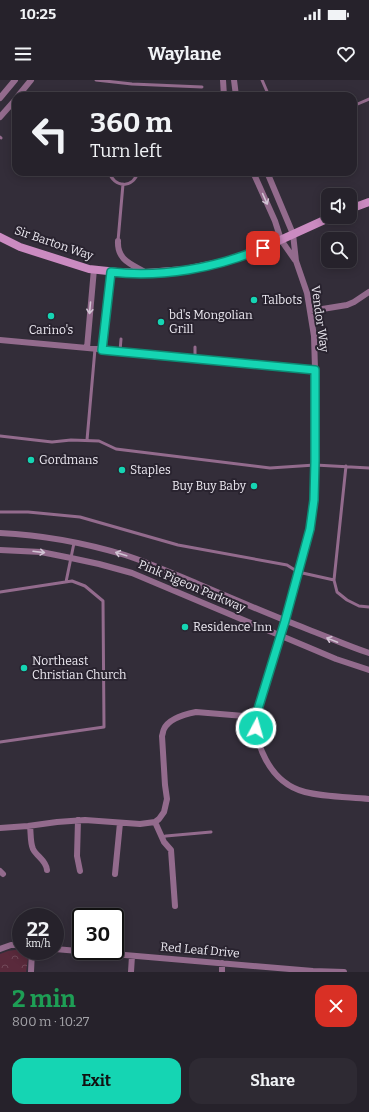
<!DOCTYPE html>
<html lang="en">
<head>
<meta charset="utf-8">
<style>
	:root { --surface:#26222b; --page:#2e2a33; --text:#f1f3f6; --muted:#a4a4a9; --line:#423f47; --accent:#15d5b3 }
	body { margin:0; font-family:Bitter,serif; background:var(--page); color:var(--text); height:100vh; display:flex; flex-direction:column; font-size:15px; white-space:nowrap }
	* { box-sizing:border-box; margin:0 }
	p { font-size:13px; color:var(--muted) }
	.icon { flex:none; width:22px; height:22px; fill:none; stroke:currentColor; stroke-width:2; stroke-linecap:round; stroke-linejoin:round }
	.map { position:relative; height:892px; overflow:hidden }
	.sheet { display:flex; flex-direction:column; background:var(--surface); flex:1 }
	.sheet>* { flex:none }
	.top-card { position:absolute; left:12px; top:12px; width:345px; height:84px; border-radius:12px; box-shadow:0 2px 10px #0003,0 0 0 1px var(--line); background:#26222b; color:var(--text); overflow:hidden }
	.controls { position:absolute; left:321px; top:108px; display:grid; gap:8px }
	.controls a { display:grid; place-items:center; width:36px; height:36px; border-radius:8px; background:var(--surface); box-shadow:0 2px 10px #0003,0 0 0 1px var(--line); font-size:20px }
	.speed { position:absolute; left:12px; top:828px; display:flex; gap:8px; font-size:20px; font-weight:700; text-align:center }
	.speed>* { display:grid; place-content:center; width:52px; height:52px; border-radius:50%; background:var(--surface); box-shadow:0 2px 10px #0003,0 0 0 1px var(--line); line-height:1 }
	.speed small { font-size:10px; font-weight:400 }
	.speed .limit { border:2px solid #111; border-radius:6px; background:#fff; color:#111 }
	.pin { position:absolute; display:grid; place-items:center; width:34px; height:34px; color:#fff; margin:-17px; border-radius:8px; box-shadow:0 2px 6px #0006 }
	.me { position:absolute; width:44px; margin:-22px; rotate:6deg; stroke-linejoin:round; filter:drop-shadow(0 0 3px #0008) }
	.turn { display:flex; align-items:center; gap:14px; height:84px; padding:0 12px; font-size:18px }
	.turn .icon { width:52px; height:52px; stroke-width:2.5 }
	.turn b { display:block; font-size:28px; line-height:34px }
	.round { display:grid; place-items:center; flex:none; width:42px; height:42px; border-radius:12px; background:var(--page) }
	.headline { display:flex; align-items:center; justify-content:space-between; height:68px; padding:0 12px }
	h1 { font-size:24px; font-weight:700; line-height:30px; color:#1e9e55 }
	.action { display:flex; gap:8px; margin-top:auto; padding:8px 12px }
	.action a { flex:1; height:46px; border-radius:12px; background:var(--accent); color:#111; font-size:16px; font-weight:700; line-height:46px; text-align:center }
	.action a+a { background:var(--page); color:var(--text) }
	.status { display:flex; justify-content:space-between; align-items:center; height:28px; padding:0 20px; background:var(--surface); direction:ltr }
	.status svg { height:11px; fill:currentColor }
	header { display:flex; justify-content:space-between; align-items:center; height:52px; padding:0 12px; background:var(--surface); font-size:18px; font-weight:700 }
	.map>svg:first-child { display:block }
	.park { fill:url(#park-crowns) }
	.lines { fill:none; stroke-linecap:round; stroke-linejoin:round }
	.lane { stroke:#936b8d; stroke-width:3 }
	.street { stroke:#936b8d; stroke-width:6 }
	.secondary { stroke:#cb8bc1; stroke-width:8 }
	.oneway { stroke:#d1c3d3 }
	.route-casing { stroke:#0e8a74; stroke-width:10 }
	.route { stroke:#15d5b3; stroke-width:7 }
	.poi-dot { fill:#15d5b3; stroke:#29232f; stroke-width:1.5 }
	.labels { text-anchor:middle; stroke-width:4; stroke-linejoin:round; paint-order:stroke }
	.street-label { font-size:12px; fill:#ece9f1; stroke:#29232f }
	.poi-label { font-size:12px; fill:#ece9f1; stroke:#29232f; text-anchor:start }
</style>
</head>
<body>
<div class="status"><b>10:25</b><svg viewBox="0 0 49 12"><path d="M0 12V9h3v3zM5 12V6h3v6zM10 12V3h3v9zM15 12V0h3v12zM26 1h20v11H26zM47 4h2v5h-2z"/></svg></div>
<header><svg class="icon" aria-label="menu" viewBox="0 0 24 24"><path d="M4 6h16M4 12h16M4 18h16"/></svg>Waylane<svg class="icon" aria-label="heart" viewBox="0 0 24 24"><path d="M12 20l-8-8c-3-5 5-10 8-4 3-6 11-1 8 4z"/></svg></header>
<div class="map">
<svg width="369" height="892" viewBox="0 0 369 892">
	<defs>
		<pattern id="park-crowns" width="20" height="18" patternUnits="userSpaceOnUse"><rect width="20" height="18" fill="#5a2a3c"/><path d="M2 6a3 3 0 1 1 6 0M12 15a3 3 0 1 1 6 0" fill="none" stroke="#724959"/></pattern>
	</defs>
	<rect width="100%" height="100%" fill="#332d39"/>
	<path class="park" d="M21,869v2l7,7 -2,14h-26v-18l8,-3z"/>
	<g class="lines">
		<path class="lane" d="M96,0l36,4 70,3
			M262,0l7,16
			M353,26l16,-7
			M0,57l1,1
			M109,92c5,16 24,17 29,0
			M118,161l5,-57
			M120,271l1,-12
			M195,278v-11
			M0,356l52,6 19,-2 28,1 17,8 154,19 45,-3 54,3
			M87,360l8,-91
			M346,386l-12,114 3,12 10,8 12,6 10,1
			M0,432h28l52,5 98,28 109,20 11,7 36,8
			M66,502l8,-39
			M0,512l72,-11 13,5 18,15 1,126 -104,15
			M162,757l4,-1 45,-4"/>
		<path class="street" d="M223,0l1,16
			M234,0l2,16
			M18,16l13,-16
			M0,18l15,-18
			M0,37l16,-18
			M253,92l22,49 6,19 14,20
			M267,92l26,62 3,27 11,32 7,43 1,33v92l-1,39 -4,29 -25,92 -27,88c-7,33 12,74 47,83 19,5 44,5 64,7
			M118,161c-1,19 13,23 27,31
			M310,231l37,-6 7,-3 15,-10
			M0,260l315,29
			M87,268l7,-79
			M102,270l9,-78
			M0,453c42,2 85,10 125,22 25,8 49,19 73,29 36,15 72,31 109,45 21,8 41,17 62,24
			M0,470l41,2 30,6 28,6 33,9 178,75 26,11 33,11
			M78,740l-1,36 3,15
			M155,742l9,20 7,8 4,56
			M30,746c1,7 0,16 3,23 4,8 13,11 14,21
			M0,748l28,-2 29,-4 28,-2 55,4 15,-2 4,-3 5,-7 3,-13 -2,-14 -3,-49c1,-3 1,-5 2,-7 5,-11 22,-15 32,-17l61,5
			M0,791l3,3
			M115,794l5,-51
			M0,869l11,-4h10
			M55,869l258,22 31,1
			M31,892l1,-21
			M131,892l1,-16
			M222,892v-9"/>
		<path class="secondary" d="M350,129l19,-7
			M0,157l20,10 69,22 28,3 29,1 39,-3 35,-7 34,-11 77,-35"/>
	</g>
	<defs><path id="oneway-shaft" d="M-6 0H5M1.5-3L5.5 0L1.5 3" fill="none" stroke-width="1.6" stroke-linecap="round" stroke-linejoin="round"/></defs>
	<g class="oneway">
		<use href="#oneway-shaft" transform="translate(265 119) rotate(66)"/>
		<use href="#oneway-shaft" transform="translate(90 228) rotate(95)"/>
		<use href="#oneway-shaft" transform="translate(39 472) rotate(7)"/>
		<use href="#oneway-shaft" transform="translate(121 474) rotate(-163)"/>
		<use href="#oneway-shaft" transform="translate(332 560) rotate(-158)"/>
	</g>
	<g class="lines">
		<g class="route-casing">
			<path id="route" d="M256,648v-11l2,-8 27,-88 25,-92 4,-29 1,-39v-91l-213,-20 9,-78c50,6 106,-4 152,-24"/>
		</g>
		<use href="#route" class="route"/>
	</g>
	<g class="poi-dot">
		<circle cx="254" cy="220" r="4"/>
		<circle cx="51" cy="236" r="4"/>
		<circle cx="161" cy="242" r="4"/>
		<circle cx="31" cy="380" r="4"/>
		<circle cx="122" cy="390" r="4"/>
		<circle cx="254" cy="406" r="4"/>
		<circle cx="185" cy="547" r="4"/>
		<circle cx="24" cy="588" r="4"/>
	</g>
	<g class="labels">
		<g class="street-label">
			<text transform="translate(54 163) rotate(19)" y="4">Sir Barton Way</text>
			<text transform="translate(320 239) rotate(82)" y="4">Vendor Way</text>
			<text transform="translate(192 506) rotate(23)" y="4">Pink Pigeon Parkway</text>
			<text transform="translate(200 870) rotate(5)" y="4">Red Leaf Drive</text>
		</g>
		<g class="poi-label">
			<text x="262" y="224">Talbots</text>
			<text x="169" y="239">bd's Mongolian<tspan x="169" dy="14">Grill</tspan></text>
			<text x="51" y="254" text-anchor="middle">Carino's</text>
			<text x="39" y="384">Gordmans</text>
			<text x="130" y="394">Staples</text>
			<text x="246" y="410" text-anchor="end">Buy Buy Baby</text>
			<text x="193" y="551">Residence Inn</text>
			<text x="32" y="585">Northeast<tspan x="32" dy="14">Christian Church</tspan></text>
		</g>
	</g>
</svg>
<div class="controls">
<a><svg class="icon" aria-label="sound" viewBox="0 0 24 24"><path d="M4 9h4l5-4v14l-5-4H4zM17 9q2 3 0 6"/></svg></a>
<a><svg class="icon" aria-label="search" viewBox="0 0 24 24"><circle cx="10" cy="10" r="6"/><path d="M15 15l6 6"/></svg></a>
</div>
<div class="speed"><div>22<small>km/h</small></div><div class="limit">30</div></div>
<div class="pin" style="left:263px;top:168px;background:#d93025"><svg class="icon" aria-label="arrive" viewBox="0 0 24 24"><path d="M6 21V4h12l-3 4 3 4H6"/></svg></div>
<svg class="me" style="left:256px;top:648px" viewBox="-20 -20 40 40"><circle r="17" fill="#15d5b3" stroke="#fff" stroke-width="3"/><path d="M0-11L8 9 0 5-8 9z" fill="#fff"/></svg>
<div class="top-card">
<div class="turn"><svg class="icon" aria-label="left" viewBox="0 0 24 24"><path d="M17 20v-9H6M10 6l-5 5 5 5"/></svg><div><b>360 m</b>Turn left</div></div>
</div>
</div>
<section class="sheet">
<div class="headline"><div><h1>2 min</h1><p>800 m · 10:27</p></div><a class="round" style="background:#d93025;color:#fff"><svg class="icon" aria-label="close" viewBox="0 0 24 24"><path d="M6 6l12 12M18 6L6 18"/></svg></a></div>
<div class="action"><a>Exit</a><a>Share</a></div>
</section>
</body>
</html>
